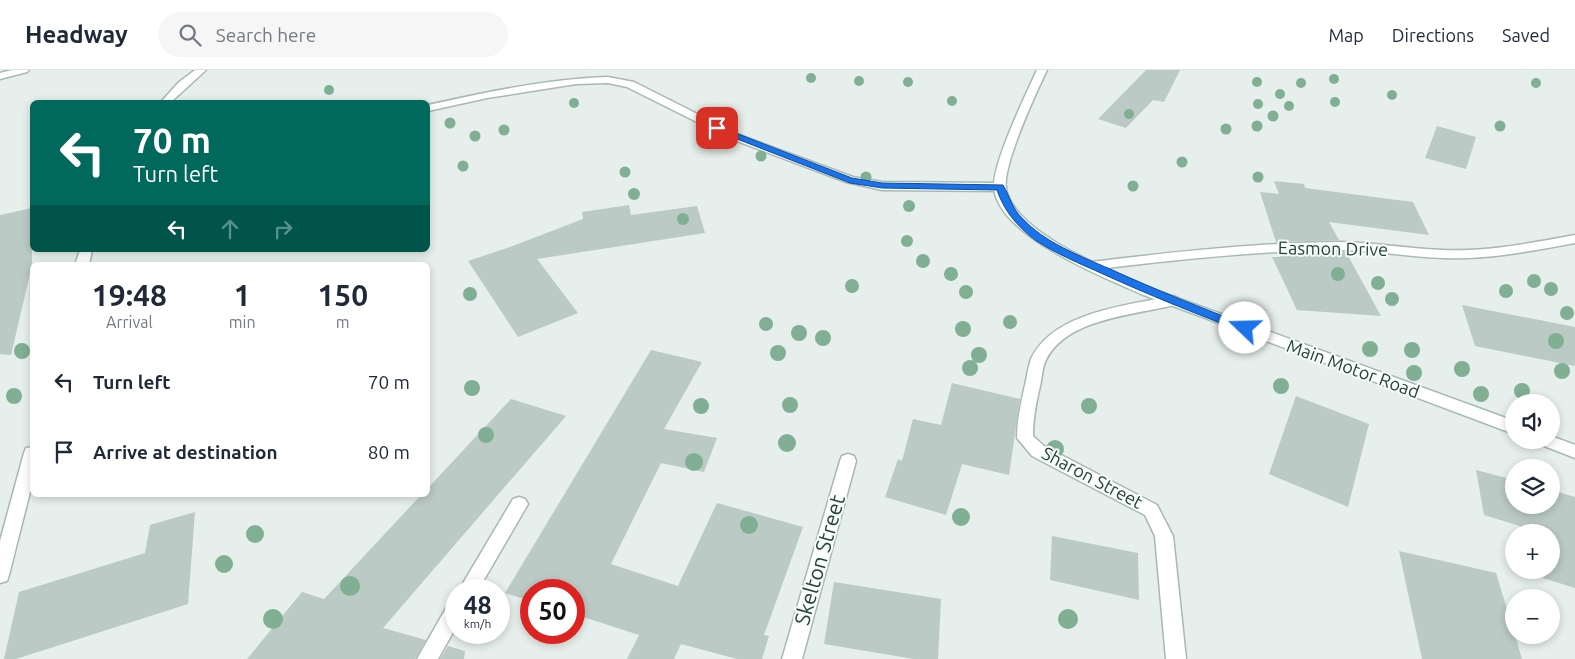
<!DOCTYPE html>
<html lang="en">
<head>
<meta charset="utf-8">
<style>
	:root { --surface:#fff; --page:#f6f6f7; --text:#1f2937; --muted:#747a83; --line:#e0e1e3 }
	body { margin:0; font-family:Ubuntu,sans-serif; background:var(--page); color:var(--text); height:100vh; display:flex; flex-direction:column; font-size:19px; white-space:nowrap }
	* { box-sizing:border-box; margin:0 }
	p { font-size:16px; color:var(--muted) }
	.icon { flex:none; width:28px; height:28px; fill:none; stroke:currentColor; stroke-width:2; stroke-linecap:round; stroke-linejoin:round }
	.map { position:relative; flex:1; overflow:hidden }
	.sheet { position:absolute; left:30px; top:192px; width:400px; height:235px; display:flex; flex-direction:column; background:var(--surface); border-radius:8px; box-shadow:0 2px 8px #0003 }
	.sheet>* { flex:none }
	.top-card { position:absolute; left:30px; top:30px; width:400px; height:152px; border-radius:8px; box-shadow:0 2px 8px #0003; background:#00695c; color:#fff; overflow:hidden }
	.tools { position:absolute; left:1505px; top:324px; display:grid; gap:10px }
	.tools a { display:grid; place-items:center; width:55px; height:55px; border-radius:50%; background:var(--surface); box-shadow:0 2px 8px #0003; font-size:25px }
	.speed { position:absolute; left:445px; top:509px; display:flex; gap:10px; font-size:25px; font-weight:700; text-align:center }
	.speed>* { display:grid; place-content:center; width:65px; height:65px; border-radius:50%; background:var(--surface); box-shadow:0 2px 8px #0003; line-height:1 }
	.speed small { font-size:12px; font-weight:400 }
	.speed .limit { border:8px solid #d22; background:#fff; color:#111 }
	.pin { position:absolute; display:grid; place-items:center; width:42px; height:42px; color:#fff; margin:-21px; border-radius:10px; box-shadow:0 2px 8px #0006 }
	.me { position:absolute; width:55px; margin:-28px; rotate:291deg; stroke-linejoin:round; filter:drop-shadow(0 0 4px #0008) }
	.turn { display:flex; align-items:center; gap:18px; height:105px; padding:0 20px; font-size:22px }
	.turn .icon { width:65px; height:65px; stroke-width:2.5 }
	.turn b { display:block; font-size:35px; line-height:42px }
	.lanes { display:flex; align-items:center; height:48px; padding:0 20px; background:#0003; justify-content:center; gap:25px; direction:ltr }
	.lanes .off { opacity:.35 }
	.eta { display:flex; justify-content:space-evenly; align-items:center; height:85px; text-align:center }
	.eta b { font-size:30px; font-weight:600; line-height:35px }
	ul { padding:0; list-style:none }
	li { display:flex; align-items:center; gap:15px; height:70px; padding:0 20px }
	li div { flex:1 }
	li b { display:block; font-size:19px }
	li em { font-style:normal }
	header { display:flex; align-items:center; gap:30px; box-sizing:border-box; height:70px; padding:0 25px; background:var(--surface); border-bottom:1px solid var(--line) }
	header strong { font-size:24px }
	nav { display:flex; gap:28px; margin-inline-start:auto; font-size:18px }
	.search { width:350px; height:45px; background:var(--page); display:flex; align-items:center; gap:12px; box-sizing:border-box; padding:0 18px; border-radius:28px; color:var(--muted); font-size:19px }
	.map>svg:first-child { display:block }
	.building { fill:#bbcac4 }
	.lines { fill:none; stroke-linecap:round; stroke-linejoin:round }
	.service-casing { stroke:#a8b8b2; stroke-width:3 }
	.minor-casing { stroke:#a8b8b2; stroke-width:3 }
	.tertiary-casing { stroke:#a8b8b2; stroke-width:3 }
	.secondary-casing { stroke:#a4bbb3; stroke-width:3 }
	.service { fill:#fff; fill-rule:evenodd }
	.minor { fill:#fff; fill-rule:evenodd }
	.tertiary { fill:#fff; fill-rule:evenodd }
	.secondary { fill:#fff; fill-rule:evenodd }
	.tree { fill:#80af93 }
	.route { fill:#1a73e8; stroke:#114b97 }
	.labels { text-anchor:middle; stroke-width:4; stroke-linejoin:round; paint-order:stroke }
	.street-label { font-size:18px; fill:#24423a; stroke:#f7fbf9 }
	.near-street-label { font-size:21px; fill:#24423a; stroke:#f7fbf9 }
</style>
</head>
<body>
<header>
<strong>Headway</strong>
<div class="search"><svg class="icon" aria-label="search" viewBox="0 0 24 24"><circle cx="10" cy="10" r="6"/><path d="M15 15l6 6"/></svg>Search here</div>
<nav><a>Map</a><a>Directions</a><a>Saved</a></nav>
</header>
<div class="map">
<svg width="1575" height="589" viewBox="0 0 1575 589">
	<rect width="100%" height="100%" fill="#e6efeb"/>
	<path class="building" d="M1146,0h34l-16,32 -11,-2 -27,28 -28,-9z
		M1437,56l39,11 -10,32 -41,-11z
		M1274,111l30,3 1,4 108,14 16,33 -100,-13 10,18 -63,2 -16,-50 19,2z
		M629,135l2,10 66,-9 8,27 -168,26 41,54 -60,24 -50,-76 42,-14 73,-28 -1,-7z
		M32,138v57l-21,90 -11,-1v-139z
		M1346,182l35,64 -84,-6 -25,-53h9l-1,-3z
		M1462,235l113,22v39l-100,-20z
		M651,280l51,12 -38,67 53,9 -13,34 -43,-9 -50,101 67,22 39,-83 86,24 -39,108 5,1 -7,23h-25l-56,-15 -7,15h-47l12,-24 -65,-21v-24h-43v11l-26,-8z
		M952,313l68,16 -11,76 -47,-11 -16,51 -61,-18 13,-38 4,2 11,-42 28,6z
		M1296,326l73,28 -21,83 -79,-33z
		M511,329l55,17 -183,212 43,12 -11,19h-168l55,-67 22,7 97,-104h7v-7z
		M1476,400l38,10v25h37v-15l24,7v91l-45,-14 -1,-4h22v-38h-30l-1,-6 -36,-11z
		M195,442l-7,92 -172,55h-12l15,-67 126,-39 5,-28z
		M1052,466l86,17 1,47 -89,-20z
		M1399,481l97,22 26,86h-100z
		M834,512l107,17 -3,60h-24l-90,-15z
		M448,576l17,5 -1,8h-24z"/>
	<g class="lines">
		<g class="service-casing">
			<path id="service" d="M608,7l26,5 103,52 116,43 29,5 118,1 6,4 -6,4 -118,-1 -36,-8 -117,-44 -102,-51 -19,-4 -32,1 -89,14 -59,13v-6c59,-13 119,-26 180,-28z"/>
		</g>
		<g class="minor-casing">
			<path id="minor" d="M1575,165v8c-44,8 -87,17 -132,15 -35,-1 -71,-8 -106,-8 -82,1 -164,10 -246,20l-7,-4 7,-4c82,-10 164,-19 246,-20 35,0 71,7 106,8 45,2 88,-7 132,-15z
				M1173,226l5,2 2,3 -2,3c-40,11 -111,13 -132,56 -4,8 -4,18 -6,26 -4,17 -7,33 -7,50l11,10 113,59 16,31 13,123h-20l-11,-123 -10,-21 -113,-59 -15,-18c0,-18 4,-35 8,-53 2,-8 3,-18 6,-26 22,-47 97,-54 142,-63z
				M848,384l6,2 2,5 -54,198h-20l58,-198 2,-5z
				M519,427l6,2 3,5 -50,86h-19l54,-91z
				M456,530v27l-18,32h-21l32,-56z"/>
		</g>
		<g class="tertiary-casing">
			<path id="tertiary" d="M195,0h11l-35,32h-10l17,-19z
				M80,180h12l-3,15h-14z
				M32,377v37l-23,91 -2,6 -7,2v-42l24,-88 2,-5z"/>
		</g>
		<g class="secondary-casing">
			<path id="secondary" d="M12,0h17l-2,2 -27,7v-6z
				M1037,0h10c-11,23 -45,96 -41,119 9,45 106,82 144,99l364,133v13l-373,-140c-40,-18 -142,-58 -147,-106 -2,-24 32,-94 43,-118z
				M1551,366l24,9v13l-36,-14 -2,-4h14z"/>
		</g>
		<use href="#service" class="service"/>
		<use href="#minor" class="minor"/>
		<use href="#tertiary" class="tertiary"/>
		<use href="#secondary" class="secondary"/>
	</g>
	<g class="tree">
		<circle cx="811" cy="8" r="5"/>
		<circle cx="1334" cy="9" r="5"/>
		<circle cx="859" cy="11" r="5"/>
		<circle cx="908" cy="12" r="5"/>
		<circle cx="1257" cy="12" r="5"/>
		<circle cx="1301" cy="13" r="5"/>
		<circle cx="1536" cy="13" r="5"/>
		<circle cx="329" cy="20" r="5"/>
		<circle cx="1280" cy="24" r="5"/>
		<circle cx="1392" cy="25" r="5"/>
		<circle cx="952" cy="31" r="5"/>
		<circle cx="1335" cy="32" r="5"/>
		<circle cx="574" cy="33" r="5"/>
		<circle cx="1258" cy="34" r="5"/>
		<circle cx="1289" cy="36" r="5"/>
		<circle cx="1129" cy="44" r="5"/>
		<circle cx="1273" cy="46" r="5.5"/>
		<circle cx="450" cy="53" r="5.5"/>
		<circle cx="1257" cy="56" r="5.5"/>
		<circle cx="1500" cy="56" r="5.5"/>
		<circle cx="1226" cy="59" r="5.5"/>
		<circle cx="504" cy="60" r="5.5"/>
		<circle cx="475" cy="66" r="5.5"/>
		<circle cx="761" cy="86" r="5.5"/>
		<circle cx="1182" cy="92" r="5.5"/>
		<circle cx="463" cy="96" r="5.5"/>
		<circle cx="625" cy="102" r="5.5"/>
		<circle cx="866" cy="107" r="5.5"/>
		<circle cx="1258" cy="107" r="5.5"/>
		<circle cx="1133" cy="116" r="5.5"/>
		<circle cx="634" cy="124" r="6"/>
		<circle cx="909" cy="136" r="6"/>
		<circle cx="683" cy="149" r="6"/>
		<circle cx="907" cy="171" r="6"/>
		<circle cx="923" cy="191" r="7"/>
		<circle cx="951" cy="204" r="7"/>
		<circle cx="1338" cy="204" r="7"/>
		<circle cx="1534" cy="211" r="7"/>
		<circle cx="1378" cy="213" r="7"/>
		<circle cx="852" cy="216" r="7"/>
		<circle cx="1551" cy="219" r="7"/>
		<circle cx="1506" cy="221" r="7"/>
		<circle cx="966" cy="222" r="7"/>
		<circle cx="470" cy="224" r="7"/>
		<circle cx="1392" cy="229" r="7"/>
		<circle cx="1567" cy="243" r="7"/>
		<circle cx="1010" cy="252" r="7"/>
		<circle cx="766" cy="254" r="7"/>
		<circle cx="963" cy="259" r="8"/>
		<circle cx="799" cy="263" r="8"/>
		<circle cx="823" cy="268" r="8"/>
		<circle cx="1556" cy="271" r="8"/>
		<circle cx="1370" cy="279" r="8"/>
		<circle cx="1412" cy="280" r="8"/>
		<circle cx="22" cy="281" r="8"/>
		<circle cx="778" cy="283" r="8"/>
		<circle cx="979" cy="285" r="8"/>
		<circle cx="970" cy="298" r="8"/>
		<circle cx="1462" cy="299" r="8"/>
		<circle cx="1562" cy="301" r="8"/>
		<circle cx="1414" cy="303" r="8"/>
		<circle cx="1281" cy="316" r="8"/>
		<circle cx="472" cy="318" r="8"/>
		<circle cx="1522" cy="321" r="8"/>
		<circle cx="1481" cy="324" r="8"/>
		<circle cx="14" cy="326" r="8"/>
		<circle cx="790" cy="335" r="8"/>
		<circle cx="701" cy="336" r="8"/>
		<circle cx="1089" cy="336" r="8"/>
		<circle cx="486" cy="365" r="8"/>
		<circle cx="787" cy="373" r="9"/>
		<circle cx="1055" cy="379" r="9"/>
		<circle cx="694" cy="392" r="9"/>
		<circle cx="961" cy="447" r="9"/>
		<circle cx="749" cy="455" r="9"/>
		<circle cx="255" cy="464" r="9"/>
		<circle cx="224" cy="494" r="9"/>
		<circle cx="350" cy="516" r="10"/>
		<circle cx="273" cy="549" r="10"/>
		<circle cx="1068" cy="549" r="10"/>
	</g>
	<path class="route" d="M714,57h6l132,51 30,5 121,2c7,12 9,23 19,33 23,25 58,38 88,51 46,21 92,39 139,57l1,2 -5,4 -4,-1c-47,-18 -92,-36 -138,-57 -22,-10 -47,-20 -68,-34 -18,-14 -31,-29 -38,-50l-115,-2 -32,-5 -136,-53z"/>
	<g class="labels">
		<g class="street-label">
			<text transform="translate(1333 179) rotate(1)" y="6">Easmon Drive</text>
			<text transform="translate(1353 299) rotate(20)" y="6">Main Motor Road</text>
			<text transform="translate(1092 408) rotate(28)" y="6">Sharon Street</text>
		</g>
		<g class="near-street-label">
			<text transform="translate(820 490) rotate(-74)" y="7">Skelton Street</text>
		</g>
	</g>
</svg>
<div class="tools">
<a><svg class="icon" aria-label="sound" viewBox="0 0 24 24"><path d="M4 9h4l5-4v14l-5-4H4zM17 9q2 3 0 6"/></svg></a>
<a><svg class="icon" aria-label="layers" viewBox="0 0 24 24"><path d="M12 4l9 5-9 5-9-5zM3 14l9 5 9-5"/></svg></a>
<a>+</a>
<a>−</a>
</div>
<div class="speed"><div>48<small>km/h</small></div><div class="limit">50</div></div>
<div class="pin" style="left:717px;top:58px;background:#d93025"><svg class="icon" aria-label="arrive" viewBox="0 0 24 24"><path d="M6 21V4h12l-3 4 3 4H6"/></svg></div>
<svg class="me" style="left:1245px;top:258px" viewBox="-20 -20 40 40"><circle r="19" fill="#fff"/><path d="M0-13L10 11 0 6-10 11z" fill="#1a73e8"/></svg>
<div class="top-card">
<div class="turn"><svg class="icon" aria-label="left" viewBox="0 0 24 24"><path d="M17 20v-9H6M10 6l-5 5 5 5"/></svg><div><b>70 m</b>Turn left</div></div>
<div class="lanes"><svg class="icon" aria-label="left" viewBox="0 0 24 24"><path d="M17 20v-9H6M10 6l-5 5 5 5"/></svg><svg class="icon off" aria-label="ahead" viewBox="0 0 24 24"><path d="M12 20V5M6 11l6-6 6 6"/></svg><svg class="icon off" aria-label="right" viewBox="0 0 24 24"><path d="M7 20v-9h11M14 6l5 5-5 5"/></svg></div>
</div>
<section class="sheet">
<div class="eta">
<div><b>19:48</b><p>Arrival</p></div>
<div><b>1</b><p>min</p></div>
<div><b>150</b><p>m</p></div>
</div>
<ul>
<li><svg class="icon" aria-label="left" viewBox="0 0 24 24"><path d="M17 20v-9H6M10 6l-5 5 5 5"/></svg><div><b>Turn left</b></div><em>70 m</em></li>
<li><svg class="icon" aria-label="arrive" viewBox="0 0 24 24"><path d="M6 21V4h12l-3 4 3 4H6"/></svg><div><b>Arrive at destination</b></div><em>80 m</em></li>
</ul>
</section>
</div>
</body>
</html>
